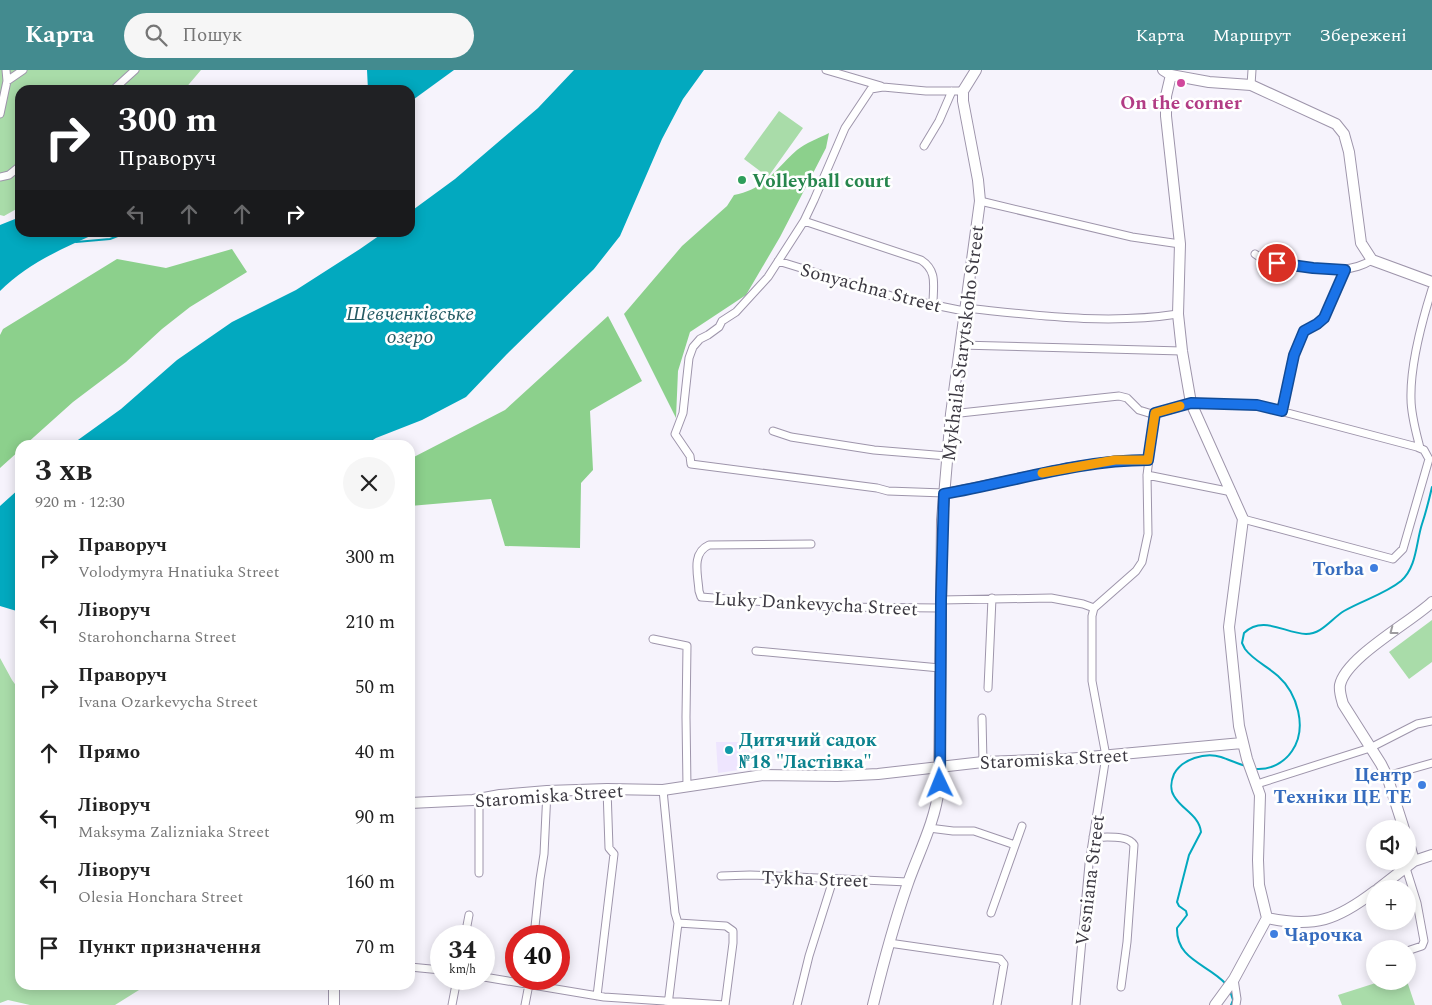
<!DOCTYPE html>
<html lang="uk">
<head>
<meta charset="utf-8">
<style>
	:root { --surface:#fff; --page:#f6f6f6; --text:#222; --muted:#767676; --accent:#438b8f }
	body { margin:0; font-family:Spectral,serif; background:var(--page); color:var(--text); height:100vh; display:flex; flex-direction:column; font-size:19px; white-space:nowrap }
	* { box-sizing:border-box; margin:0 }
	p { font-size:16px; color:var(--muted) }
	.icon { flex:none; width:28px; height:28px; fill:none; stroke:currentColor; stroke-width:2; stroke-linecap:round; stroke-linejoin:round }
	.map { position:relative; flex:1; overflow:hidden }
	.side { position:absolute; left:15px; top:370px; width:400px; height:550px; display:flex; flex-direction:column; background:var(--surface); border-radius:15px; box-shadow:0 2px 12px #0003 }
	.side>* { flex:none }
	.hud { position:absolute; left:15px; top:15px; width:400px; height:152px; border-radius:15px; box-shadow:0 2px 12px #0003; background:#202124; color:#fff; overflow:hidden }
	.fabs { position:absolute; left:1366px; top:750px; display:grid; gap:10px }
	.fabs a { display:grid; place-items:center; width:50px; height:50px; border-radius:50%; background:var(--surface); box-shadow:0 2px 12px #0003; font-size:25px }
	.speed { position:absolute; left:430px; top:855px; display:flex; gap:10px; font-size:25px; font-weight:700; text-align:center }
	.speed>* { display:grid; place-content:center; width:65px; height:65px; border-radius:50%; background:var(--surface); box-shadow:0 2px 12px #0003; line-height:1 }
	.speed small { font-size:12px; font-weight:400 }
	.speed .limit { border:8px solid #d22; background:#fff; color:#111 }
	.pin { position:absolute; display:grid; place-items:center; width:42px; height:42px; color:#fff; margin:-21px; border:2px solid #fff; border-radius:50%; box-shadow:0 1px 5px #0007 }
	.me { position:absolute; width:55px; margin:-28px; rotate:358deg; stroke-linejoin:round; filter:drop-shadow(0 0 4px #0008) }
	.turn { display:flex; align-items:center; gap:18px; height:105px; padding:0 20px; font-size:22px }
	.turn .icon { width:65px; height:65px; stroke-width:2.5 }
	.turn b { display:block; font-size:35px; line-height:42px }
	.lanes { display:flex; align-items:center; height:48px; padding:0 20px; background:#0003; justify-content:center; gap:25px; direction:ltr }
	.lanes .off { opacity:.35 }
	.round { display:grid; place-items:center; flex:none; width:52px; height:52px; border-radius:26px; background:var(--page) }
	.headline { display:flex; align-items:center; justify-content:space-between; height:85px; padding:0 20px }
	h1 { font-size:30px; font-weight:700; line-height:38px }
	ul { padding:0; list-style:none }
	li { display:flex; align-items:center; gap:15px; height:65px; padding:0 20px }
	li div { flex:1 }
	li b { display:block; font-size:19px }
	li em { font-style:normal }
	header { display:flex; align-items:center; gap:30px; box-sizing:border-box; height:70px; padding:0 25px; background:var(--accent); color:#fff }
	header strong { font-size:24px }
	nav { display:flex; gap:28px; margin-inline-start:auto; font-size:18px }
	.search { width:350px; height:45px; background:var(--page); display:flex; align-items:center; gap:12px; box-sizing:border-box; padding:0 18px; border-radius:28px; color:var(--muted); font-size:19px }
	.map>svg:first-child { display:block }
	.built { fill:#eee5fe }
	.green { fill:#a9dca9 }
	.forest { fill:#8cd08c }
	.water { fill:#02a9bf }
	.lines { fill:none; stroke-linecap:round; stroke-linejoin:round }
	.stream { stroke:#02a9bf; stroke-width:2 }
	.street-casing { stroke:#9e95ab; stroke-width:9 }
	.secondary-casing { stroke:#9e95ab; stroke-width:12 }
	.street { stroke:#fff; stroke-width:7 }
	.secondary { stroke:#fff; stroke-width:10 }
	.oneway { stroke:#9e9ca0 }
	.route-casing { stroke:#114b97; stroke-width:12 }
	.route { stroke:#1a73e8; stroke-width:9 }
	.slow { stroke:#f59e0b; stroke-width:9 }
	.hotel-dot { fill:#d1479c; stroke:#fff; stroke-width:2 }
	.leisure-dot { fill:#2e9e5b; stroke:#fff; stroke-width:2 }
	.shop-dot { fill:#3f7fe0; stroke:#fff; stroke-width:2 }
	.culture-dot { fill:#0f9aa8; stroke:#fff; stroke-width:2 }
	.labels { text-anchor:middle; stroke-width:5; stroke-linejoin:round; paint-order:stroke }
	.hotel-label { font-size:19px; font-weight:bold; fill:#b23c85; stroke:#fff }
	.leisure-label { font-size:19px; font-weight:bold; fill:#27864d; stroke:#fff; text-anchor:start }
	.street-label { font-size:19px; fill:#3c3942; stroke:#fff }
	.shop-label { font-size:19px; font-weight:bold; fill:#366cbe; stroke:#fff; text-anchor:end }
	.culture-label { font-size:19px; font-weight:bold; fill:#0d838f; stroke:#fff; text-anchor:start }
	.water-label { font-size:20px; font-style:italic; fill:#235a63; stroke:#fff }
</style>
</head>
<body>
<header>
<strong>Карта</strong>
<div class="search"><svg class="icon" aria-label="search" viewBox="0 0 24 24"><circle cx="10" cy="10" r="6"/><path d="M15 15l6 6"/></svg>Пошук</div>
<nav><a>Карта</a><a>Маршрут</a><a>Збережені</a></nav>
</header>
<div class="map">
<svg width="1432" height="935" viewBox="0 0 1432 935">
	<rect width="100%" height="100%" fill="#f6f3fc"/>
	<path class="built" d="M716,672h22l1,28 -21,3z"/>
	<path class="green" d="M0,0h201l-17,20h-164v117l-16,9 -4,-1z
		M779,41l24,17 -35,49 -24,-18z
		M1432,550v42l-23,17 -20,-27z
		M0,588l12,22 8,11v294h127l-32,20h-85l-22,-5 -8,3z
		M1382,911h25l8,24h-73l-4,-10z"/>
	<path class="forest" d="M829,63l-3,15 -46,89 -34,58 -56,37 -12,39 -2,47 -52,-104 58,-68 45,-40 7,-11c32,-6 41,-26 63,-45 9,-7 22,-12 32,-17z
		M232,179l15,23 -57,35 -28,22 -36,33 -53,40 -48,43h-5v5l-20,18v-133l3,-6 114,-70 49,9z
		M608,246l34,65 -52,30 3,59 -12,13 -1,65 -75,-2 -14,-47 -81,7v-47l95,-49z"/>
	<path class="water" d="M367,0h87l-44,32v-12h-42z
		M574,0h130l-21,29 -21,40 -42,97 -26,33 -87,85 -41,43 -44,23 -46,18 -11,7h-294l50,-36 56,-49 55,-38 64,-32 64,-41 23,-16 27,-1v-20l45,-33 83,-71z
		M20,147v15l77,1c-34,15 -70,31 -97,58v-66z
		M20,418v124l-20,-6v-100z"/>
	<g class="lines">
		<path class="stream" d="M76,172l34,-3 18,-7
			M1256,699c14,1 28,-6 36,-18 16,-23 5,-58 -14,-75 -11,-10 -25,-16 -33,-27l-3,-6 2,-10c19,-18 40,0 62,1 16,0 25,-15 38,-23 19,-11 41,-17 57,-30 16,-14 15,-39 21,-57 4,-12 7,-24 10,-37
			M1226,914c-18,-20 -50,-24 -49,-56l10,-13 -1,-4 -7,-5 -2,-4 12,-47 12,-23c-2,-17 -19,-22 -27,-36 -4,-6 -3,-15 0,-22 8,-15 31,-22 47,-17 9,3 17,7 25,9
			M1230,921l3,9 -2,5"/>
		<g class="street-casing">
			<path id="street" d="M826,0l55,16
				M7,11l16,-11
				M1251,15l1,-15
				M113,20l22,-20
				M963,21h-37l-43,-4 -12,2 -26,39 -31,72 -10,21 -36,56 -32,35 -14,9 -3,6 -11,8 -8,4 -7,8 -4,11 -6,55 -8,21 15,22 1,8 186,24 11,3 56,2 124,-26 47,-7h33
				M0,44l7,-33 -1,-11
				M924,76l15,-25 13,-30
				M0,107l9,-2 11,-9
				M980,131l152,36 48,7
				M804,151l117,39c17,11 12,26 12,44
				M1255,184c15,12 68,16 88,15 9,0 21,-4 29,-9
				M778,191l117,36 69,14
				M964,238c71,7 142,17 214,6
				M960,275l222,6
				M1282,341l12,-56 10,-24 13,-7 7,-6 21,-48
				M951,344l168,-18 8,2 12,12 13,4 39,-11 66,2 160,42 7,3 5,9 -26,90 -10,10 -150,-40
				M773,361l18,6 83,13 73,6
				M1420,378c-4,-16 -9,-33 -9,-49 -1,-34 11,-78 21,-110
				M1147,405l85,17
				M811,474l-102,1c-18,8 -11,30 -10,46l2,6 130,10 110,1
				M941,530l110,-2 32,6 11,4
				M653,569l34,7 -1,71 1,70
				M756,581l184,17
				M988,618l4,-90
				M982,648l1,44
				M1387,706l45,-13
				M1257,714l113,-36 47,-24 15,-3
				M663,720l12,123 3,10 48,3 7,5v12l-8,62
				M929,758l24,3h21l41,14
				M1093,767c11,1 35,-3 41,8l-7,97 -6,45
				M1406,798l11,35 7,38 -2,5 -12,4
				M479,803v-74
				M721,806l29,-1 158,7
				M991,843l31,-87
				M465,866l4,-21
				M534,866l6,-57 4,-25 3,-63
				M889,873l111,16 4,5 -7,41
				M410,897l31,3
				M484,907l120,20 121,8
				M1234,909l3,20 -1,6
				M597,926l17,-142 -5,-6 -2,-59
				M452,935l5,-26
				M525,935l5,-26
				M668,935l10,-82
				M797,935l12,-49 24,-76
				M1076,935l13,-141 17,-108 -14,-75v-65l2,-8 42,-37 6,-9 6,-28 -1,-59 8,-62"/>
		</g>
		<g class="secondary-casing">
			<path id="secondary" d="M1163,0l8,5 38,7 42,3 85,39 8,10 5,18 12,91 11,17 60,22
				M1171,5l-5,21v20l14,128 -2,70 4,37 9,52 52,116 -14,108 10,99 8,33 13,36 -2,65 1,25 8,33
				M410,733l63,-3 27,-5 47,-4 60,-2 56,1 100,-15 74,1 41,-2 105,-12 84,-3 175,-16
				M1404,759l-17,-53 -6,-12 -38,-60c-2,-7 -4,-13 -3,-19 6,-28 71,-63 92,-83
				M1408,770l6,21
				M1378,819l36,-28 18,-6
				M1267,848c48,10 70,2 108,-27
				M334,935v-20
				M873,935c10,-41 21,-82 35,-122 11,-31 27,-61 31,-95l3,-268 9,-106 29,-213 -2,-21 -15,-79v-10l13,-21
				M1215,935l19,-26 33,-61"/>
		</g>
		<use href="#street" class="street"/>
		<use href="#secondary" class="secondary"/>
	</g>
	<defs><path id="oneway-chevron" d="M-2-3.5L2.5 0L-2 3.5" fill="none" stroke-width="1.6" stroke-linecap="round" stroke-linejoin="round" transform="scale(1.25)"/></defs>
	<use class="oneway" href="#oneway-chevron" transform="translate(1393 561) rotate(143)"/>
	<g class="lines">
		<g class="route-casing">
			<path id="route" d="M940,713l1,-183 3,-106c69,-12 135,-34 204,-34l7,-47 36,-10 66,2 25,6 12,-56 10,-24 13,-7 7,-6 21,-48 -32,-2 -36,-5"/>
		</g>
		<use href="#route" class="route"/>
		<path class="slow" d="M1042,403l73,-13h33l7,-47 25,-7"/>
	</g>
	<circle class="hotel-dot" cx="1181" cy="13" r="5"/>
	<circle class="leisure-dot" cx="742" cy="110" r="5"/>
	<g class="shop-dot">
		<circle cx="1374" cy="498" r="5"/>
		<circle cx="1422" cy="715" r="5"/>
		<circle cx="1274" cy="864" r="5"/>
	</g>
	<circle class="culture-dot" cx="729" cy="680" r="5"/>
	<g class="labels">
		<g class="hotel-label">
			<text x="1181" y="39">On the corner</text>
		</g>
		<g class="leisure-label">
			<text x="752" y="117">Volleyball court</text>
		</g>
		<g class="street-label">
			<text transform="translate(871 217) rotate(15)" y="7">Sonyachna Street</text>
			<text transform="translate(962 273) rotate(-83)" y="7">Mykhaila Starytskoho Street</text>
			<text transform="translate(816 533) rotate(3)" y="7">Luky Dankevycha Street</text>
			<text transform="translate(1054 688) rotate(-3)" y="7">Staromiska Street</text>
			<text transform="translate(549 725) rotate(-4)" y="7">Staromiska Street</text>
			<text transform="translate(815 808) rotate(2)" y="7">Tykha Street</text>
			<text transform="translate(1089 810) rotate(-83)" y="7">Vesniana Street</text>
		</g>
		<g class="shop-label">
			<text x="1364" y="505">Torba</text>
			<text x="1412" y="711">Центр<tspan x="1412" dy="22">Техніки ЦЕ ТЕ</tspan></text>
			<text x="1284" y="871" text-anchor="start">Чарочка</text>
		</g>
		<g class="culture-label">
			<text x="739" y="676">Дитячий садок<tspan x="739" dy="22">№18 "Ластівка"</tspan></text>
		</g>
		<g class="water-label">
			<text x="410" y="250">Шевченківське<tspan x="410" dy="23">озеро</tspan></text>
		</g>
	</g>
</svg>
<div class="fabs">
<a><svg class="icon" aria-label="sound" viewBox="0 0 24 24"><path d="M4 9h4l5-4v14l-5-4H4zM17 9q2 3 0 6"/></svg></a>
<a>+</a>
<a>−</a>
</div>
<div class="speed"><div>34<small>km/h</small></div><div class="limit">40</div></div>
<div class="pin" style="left:1277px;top:193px;background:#d93025"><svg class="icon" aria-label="arrive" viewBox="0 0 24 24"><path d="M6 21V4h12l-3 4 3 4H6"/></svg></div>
<svg class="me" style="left:940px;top:713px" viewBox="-20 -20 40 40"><path d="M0-17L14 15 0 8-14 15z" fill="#1a73e8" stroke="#fff" stroke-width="4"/></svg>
<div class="hud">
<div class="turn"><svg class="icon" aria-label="right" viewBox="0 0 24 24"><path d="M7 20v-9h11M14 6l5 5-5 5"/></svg><div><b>300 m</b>Праворуч</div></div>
<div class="lanes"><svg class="icon off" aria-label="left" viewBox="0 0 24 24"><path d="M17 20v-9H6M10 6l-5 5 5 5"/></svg><svg class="icon off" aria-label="ahead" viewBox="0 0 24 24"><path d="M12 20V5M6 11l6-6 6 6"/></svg><svg class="icon off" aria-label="ahead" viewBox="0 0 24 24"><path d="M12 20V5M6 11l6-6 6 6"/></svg><svg class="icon" aria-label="right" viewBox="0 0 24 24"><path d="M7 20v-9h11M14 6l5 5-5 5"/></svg></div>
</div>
<section class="side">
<div class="headline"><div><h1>3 хв</h1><p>920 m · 12:30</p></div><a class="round"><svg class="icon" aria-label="close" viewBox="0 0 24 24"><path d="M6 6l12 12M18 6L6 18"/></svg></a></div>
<ul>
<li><svg class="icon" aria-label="right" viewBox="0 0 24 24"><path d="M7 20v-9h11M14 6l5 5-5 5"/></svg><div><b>Праворуч</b><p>Volodymyra Hnatiuka Street</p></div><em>300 m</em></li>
<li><svg class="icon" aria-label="left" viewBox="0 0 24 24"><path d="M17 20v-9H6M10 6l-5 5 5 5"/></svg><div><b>Ліворуч</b><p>Starohoncharna Street</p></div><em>210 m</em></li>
<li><svg class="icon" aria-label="right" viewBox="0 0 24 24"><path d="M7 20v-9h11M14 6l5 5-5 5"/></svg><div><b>Праворуч</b><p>Ivana Ozarkevycha Street</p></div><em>50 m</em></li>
<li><svg class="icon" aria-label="ahead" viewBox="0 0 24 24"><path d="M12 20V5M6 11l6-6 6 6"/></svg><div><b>Прямо</b></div><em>40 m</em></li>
<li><svg class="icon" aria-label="left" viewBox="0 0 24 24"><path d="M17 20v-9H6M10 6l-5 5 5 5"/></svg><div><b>Ліворуч</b><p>Maksyma Zalizniaka Street</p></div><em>90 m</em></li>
<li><svg class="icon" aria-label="left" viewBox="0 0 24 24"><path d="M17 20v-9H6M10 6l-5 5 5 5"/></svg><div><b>Ліворуч</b><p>Olesia Honchara Street</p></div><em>160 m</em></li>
<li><svg class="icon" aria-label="arrive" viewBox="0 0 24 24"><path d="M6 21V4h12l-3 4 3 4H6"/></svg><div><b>Пункт призначення</b></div><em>70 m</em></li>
</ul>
</section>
</div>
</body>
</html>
